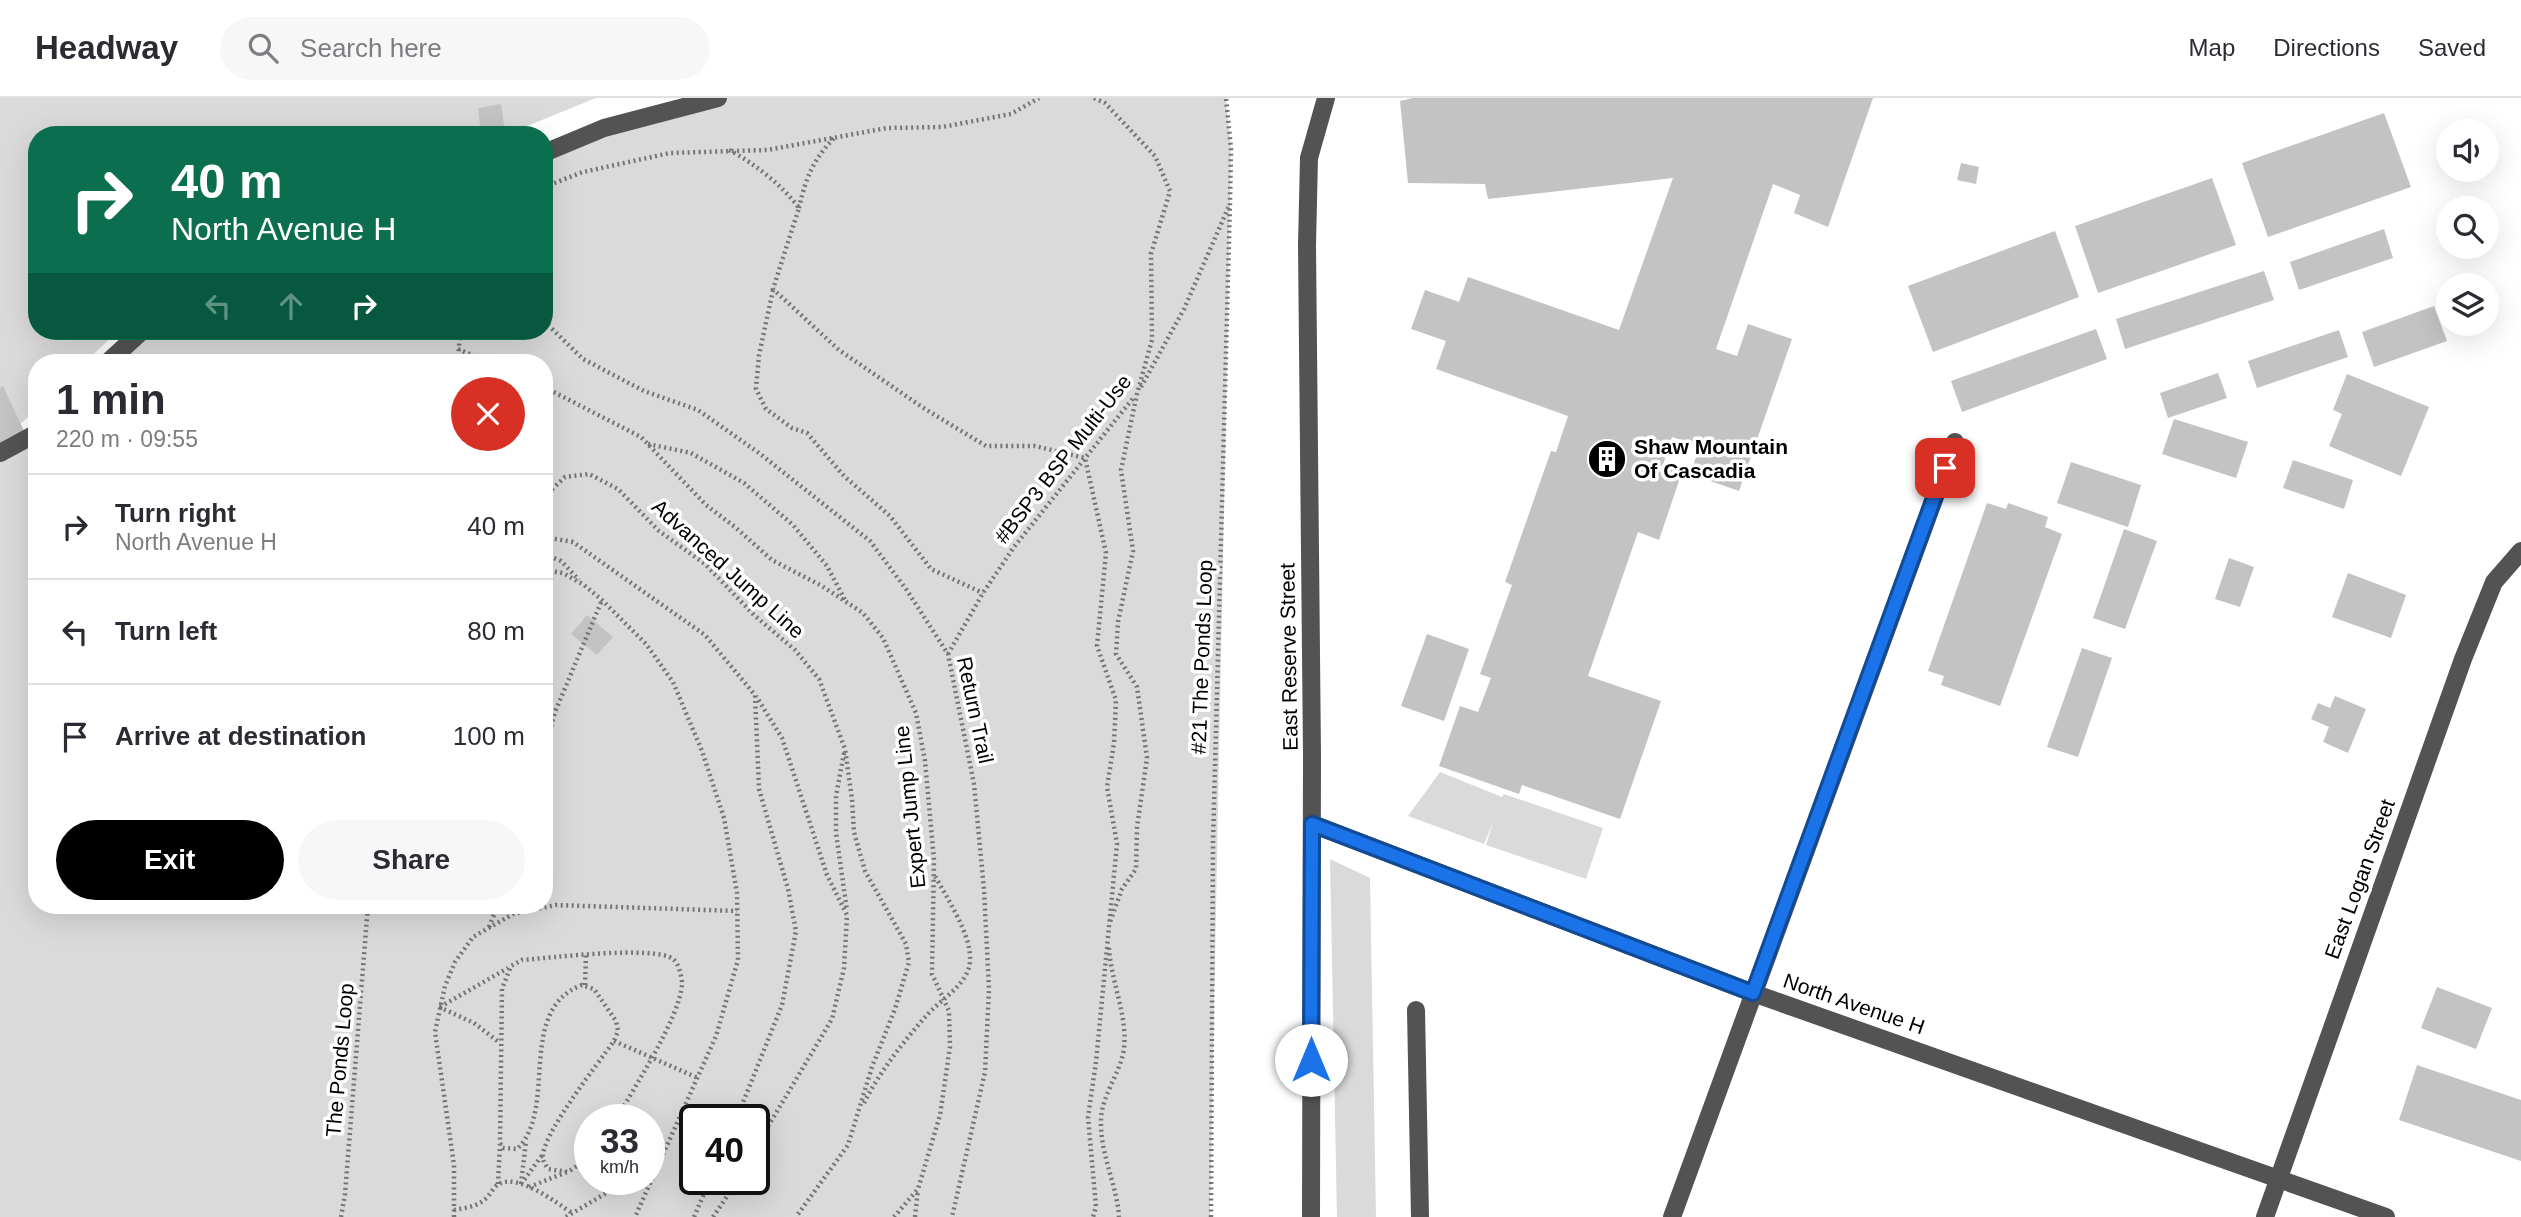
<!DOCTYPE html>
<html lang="en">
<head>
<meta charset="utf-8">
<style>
	:root { --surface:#fff; --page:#f7f7f7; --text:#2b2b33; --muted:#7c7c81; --line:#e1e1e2; --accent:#000 }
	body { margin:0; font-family:Arial,sans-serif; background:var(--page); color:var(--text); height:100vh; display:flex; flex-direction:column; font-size:26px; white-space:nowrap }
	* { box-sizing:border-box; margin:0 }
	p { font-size:23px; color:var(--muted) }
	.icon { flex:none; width:38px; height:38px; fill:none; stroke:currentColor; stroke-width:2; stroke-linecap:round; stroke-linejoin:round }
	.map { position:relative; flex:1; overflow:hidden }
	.sheet { position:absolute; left:28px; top:256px; width:525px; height:560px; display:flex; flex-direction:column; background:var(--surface); border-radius:28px; box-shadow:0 7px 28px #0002 }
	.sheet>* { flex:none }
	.guide { position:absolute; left:28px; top:28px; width:525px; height:214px; border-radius:28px; box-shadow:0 7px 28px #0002; background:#0b6e4f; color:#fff; overflow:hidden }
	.buttons { position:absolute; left:2436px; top:21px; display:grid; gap:14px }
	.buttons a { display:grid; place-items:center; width:63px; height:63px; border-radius:50%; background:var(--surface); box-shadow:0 7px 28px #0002; font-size:35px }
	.speed { position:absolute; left:574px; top:1006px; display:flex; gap:14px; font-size:35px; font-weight:700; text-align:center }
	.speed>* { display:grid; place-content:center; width:91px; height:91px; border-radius:50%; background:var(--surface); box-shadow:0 7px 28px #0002; line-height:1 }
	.speed small { font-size:18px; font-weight:400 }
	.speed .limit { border:4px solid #111; border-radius:10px; background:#fff; color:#111 }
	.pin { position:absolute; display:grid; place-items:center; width:60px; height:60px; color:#fff; margin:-30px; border-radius:14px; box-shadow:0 4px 10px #0006 }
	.me { position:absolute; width:77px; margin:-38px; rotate:0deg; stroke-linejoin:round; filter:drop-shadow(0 0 5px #0008) }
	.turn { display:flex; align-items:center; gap:24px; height:147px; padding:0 28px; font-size:32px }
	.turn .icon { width:91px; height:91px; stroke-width:2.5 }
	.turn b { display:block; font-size:49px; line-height:60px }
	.lanes { display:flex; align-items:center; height:66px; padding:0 28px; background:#0003; justify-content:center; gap:35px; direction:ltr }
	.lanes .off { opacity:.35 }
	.round { display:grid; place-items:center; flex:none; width:74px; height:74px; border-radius:37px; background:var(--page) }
	.overview { display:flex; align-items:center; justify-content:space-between; height:119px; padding:0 28px }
	h1 { font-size:42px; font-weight:800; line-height:52px }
	.primary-button { display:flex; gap:14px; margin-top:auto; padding:14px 28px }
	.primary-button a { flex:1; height:80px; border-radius:42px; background:var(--accent); color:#fff; font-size:28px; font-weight:800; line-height:80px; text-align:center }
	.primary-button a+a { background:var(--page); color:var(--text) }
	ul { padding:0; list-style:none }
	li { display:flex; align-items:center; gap:21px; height:105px; padding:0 28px; border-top:2px solid var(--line) }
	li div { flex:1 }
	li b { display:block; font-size:26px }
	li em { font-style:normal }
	header { display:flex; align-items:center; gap:42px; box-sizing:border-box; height:98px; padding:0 35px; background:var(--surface); border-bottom:2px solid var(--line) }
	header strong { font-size:33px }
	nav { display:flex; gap:38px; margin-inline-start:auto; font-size:24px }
	.search { width:490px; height:63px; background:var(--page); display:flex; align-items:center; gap:18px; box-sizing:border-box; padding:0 24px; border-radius:38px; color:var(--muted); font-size:26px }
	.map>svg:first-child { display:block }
	.green { fill:#dadada; fill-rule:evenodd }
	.building { fill:#c3c3c3 }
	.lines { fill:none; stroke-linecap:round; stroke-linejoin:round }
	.path { stroke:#757575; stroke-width:4.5; stroke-dasharray:2 3.5; stroke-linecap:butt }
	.minor { stroke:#535353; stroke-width:18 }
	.route-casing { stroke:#114b97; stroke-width:18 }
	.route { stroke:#1a73e8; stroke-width:12 }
	.labels { text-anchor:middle; stroke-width:7; stroke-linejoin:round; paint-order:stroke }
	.poi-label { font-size:21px; font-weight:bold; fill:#000; stroke:#fff; text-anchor:start }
	.street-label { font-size:21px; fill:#000; stroke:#fff }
</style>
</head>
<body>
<header>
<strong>Headway</strong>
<div class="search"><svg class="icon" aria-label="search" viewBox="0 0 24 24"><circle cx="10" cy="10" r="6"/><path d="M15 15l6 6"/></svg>Search here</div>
<nav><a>Map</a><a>Directions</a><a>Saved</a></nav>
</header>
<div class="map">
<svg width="2521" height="1119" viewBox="0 0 2521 1119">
	<rect width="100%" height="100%" fill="#fff"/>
	<path class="green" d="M0,0h596l-91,37h-468v196h81l-33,31h-48v47l-21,19 -16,5z
		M716,0h510l5,51 -21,1068h-1210v-764l37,-20v472h507v-543h-436l34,-31h402v-178zM590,1022h59v60h-59zM695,1022h59v60h-59z
		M1440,674l62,25 2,-3 99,34 -17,51 -100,-34 7,-23 -9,22 -76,-28z
		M1330,761l40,19 6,339h-39z"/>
	<path class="building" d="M1413,0h460l-45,129 -34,-14 6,-18 -27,-11 -57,165 21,7 11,-32 44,15 -53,152 -49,-17 10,-28 -28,-9 -9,28 19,7 -23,68 -21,-8 -50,144 73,25 -41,118 -98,-34 -3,9 -80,-28 21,-60 18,6 13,-34 -11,-4 32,-89 -7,-3 46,-131 5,1 12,-36 -132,-47 10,-28 -35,-12 14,-39 34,12 9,-25 151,53 54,-152 -185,21 -3,-15 -77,-1 -8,-82z
		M501,6l4,28 -24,2 -3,-26z
		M2384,15l27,74 -143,50 -26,-74z
		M1961,65l18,4 -3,17 -19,-4z
		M2212,80l24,67 -138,48 -23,-67z
		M2384,131l9,29 -94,32 -9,-28z
		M2055,133l24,66 -146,55 -25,-66z
		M2264,173l10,29 -149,49 -9,-30z
		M2434,208l13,35 -73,26 -12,-35z
		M2096,231l11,30 -145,53 -11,-31z
		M2339,232l9,27 -91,31 -9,-27z
		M2218,275l9,25 -59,20 -8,-25z
		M2347,276l82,33 -28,69 -72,-30 13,-32 -9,-4z
		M3,288l22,47 -25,11v-56z
		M2174,321l74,23 -12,36 -74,-24z
		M2293,362l60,20 -9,29 -61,-21z
		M2071,364l70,23 -13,42 -71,-24z
		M1987,405l19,6 2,-6 40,14 -3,10 17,7 -62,172 -59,-21 3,-9 -16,-5z
		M2124,431l33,12 -32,88 -32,-11z
		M2229,460l25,9 -14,40 -25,-8z
		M2348,475l58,22 -15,43 -59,-21z
		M587,517l26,22 -16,18 -26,-21z
		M1427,536l42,15 -25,72 -43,-15z
		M2082,550l30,10 -34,99 -31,-10z
		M2335,598l31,13 -18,44 -25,-11 6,-15 -18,-8 7,-16 12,5z
		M2437,889l55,21 -16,41 -55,-21z
		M2417,967l104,35v61l-122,-41z"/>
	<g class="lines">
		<path class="path" d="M1094,0l11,5 50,53 15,35 -19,63 1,86 -15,54 -16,76 12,81 -15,71 -2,32 21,33 10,71 -10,69 -1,42 -14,20 -12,33
			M729,52c25,13 53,35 70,58l-26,81 66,61 86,59 61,37h49l50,12 21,95 -9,93 19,54 -2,43 -7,44 10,57 -21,218 -8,55 8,90 -3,10
			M544,89l39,-15 87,-19 97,-3 120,-22 55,-1 69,-13 28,-16
			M799,110c7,-31 14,-48 36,-71
			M773,192l-14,65 -3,34 10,20 26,19 15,5 37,43 46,40 41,53 52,24
			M544,223l39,38 61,32 54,19 61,43 111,88 36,48 42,65 26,130 10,106 5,99 -4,83 -33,145
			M458,251l30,13
			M458,264l2,-31
			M544,289l97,50 65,68 29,22 37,33 50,26 41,27 20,25 33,75 9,48 9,99 -2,114 17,37 1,36 -10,68 -22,74 -24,28
			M1141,289l43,-78 45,-103
			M648,346l43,9 53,30 49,42 34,41 18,34
			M544,399l21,-20 24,-3 29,15 41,42 46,33 49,51 41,35 24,29 26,70 7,50 2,33 11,39 41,73 3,18 -14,47 -23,58 -24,78 -52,72
			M544,439l29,5 132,93 50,60 4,94 29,100 8,42 -14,74 -46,115
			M544,456l17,7 18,19
			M544,472l19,3 21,12 18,15 44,44 27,38 29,69 22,67 13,75 1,67 -22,76 -81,181
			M948,556l35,-61 31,-46 120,-150
			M544,655l11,-41 47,-112
			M844,655l-8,43v37l11,78
			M489,829l9,-22
			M1109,850c2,35 21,73 14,106 -5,22 -22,44 -22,67 -1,33 16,64 18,96
			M585,887l1,-30
			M439,909l35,16 26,20
			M440,909l68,-39
			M614,943l84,37
			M864,1005c16,-32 40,-62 63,-88 14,-16 42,-31 43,-54 2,-25 -23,-63 -35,-85
			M754,1052l78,-131 12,-51 3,-53 -20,-40 -45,-137 -26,-42
			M590,1059l-22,15 -20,-3c-3,-5 -6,-9 -5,-15 4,-26 54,-89 71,-113l4,-10 -2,-10 -22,-32 -12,-4c-67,25 -23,124 -65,164l-14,-1 -3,-5 2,-154 9,-23 11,-6c27,-2 133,-15 151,-1 6,5 9,18 9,25 -2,34 -48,103 -66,136
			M649,1069l11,-7
			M498,1086l2,-40
			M521,1086l5,-43
			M521,1086l22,-30
			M529,1089l38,-15
			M454,1112c10,-2 22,-3 30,-10 6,-4 9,-13 15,-16 19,-11 58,19 73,29
			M341,1119l4,-23 23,-289
			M454,1119v-52l-19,-133 10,-46 10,-24 18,-25 40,-23 43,-9 181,6
			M566,1119l62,-37
			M694,1119l16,-37
			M713,1119l25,-37
			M915,1119l3,-27
			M1211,1119l2,-374 17,-640 1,-54 -5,-51"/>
		<path class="minor" d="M544,55l60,-25 114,-30
			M108,264l34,-31
			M0,355l37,-20
			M1312,726l441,169 633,224
			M1416,912l4,207
			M1311,1119l1,-461 -5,-511 2,-87 17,-60
			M1672,1119l283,-775
			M2265,1119l198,-558 31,-77 27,-31"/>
	</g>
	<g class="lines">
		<g class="route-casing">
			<path id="route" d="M1311,962l1,-236 441,169 192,-525"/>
		</g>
		<use href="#route" class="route"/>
	</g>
	<defs>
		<g id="building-disc" transform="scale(2.0125)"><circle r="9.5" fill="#000" stroke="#fff"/><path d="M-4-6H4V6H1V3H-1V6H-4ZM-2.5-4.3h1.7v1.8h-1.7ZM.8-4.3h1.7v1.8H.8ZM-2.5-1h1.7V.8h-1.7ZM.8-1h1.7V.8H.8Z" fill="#fff"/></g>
	</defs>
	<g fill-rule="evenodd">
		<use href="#building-disc" x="1607" y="361"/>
	</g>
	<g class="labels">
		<g class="poi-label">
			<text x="1634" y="356">Shaw Mountain<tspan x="1634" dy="24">Of Cascadia</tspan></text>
		</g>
		<g class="street-label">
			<text transform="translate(1063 361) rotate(-52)" y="7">#BSP3 BSP Multi-Use</text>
			<text transform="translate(728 471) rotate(42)" y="7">Advanced Jump Line</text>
			<text transform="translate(1202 559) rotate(-88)" y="7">#21 The Ponds Loop</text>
			<text transform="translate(1289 559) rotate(-91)" y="7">East Reserve Street</text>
			<text transform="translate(975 612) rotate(78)" y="7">Return Trail</text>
			<text transform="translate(910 709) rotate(-96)" y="7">Expert Jump Line</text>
			<text transform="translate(2360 781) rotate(-70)" y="7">East Logan Street</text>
			<text transform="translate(1854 906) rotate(19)" y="7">North Avenue H</text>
			<text transform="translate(340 962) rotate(-85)" y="7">The Ponds Loop</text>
		</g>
	</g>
</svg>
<div class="buttons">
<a><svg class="icon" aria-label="sound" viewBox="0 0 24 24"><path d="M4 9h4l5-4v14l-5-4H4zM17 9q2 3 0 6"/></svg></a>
<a><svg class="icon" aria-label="search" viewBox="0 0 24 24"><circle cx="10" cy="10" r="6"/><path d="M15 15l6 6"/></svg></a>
<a><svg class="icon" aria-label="layers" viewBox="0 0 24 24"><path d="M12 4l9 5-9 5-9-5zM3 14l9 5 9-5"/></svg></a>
</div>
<div class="speed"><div>33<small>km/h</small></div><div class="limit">40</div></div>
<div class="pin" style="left:1945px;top:370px;background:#d93025"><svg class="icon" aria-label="arrive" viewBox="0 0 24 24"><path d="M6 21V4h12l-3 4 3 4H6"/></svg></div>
<svg class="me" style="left:1311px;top:962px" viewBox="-20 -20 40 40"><circle r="19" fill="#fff"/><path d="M0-13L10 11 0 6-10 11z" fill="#1a73e8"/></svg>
<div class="guide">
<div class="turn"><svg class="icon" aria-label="right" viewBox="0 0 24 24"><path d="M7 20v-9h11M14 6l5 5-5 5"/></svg><div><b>40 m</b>North Avenue H</div></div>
<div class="lanes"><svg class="icon off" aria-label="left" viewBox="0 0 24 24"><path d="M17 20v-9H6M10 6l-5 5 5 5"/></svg><svg class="icon off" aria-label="ahead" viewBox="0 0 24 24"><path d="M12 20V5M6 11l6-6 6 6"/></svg><svg class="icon" aria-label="right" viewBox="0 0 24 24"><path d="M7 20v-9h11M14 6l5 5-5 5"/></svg></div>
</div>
<section class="sheet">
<div class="overview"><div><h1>1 min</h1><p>220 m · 09:55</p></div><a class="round" style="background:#d93025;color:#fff"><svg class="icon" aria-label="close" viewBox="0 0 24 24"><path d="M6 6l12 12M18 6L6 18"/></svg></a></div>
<ul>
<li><svg class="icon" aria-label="right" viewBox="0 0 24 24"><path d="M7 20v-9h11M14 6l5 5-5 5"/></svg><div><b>Turn right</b><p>North Avenue H</p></div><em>40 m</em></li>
<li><svg class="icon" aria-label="left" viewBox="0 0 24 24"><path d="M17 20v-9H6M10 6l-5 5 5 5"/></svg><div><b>Turn left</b></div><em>80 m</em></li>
<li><svg class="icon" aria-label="arrive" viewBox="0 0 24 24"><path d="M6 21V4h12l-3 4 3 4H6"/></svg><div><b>Arrive at destination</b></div><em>100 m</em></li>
</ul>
<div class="primary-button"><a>Exit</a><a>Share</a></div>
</section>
</div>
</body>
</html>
